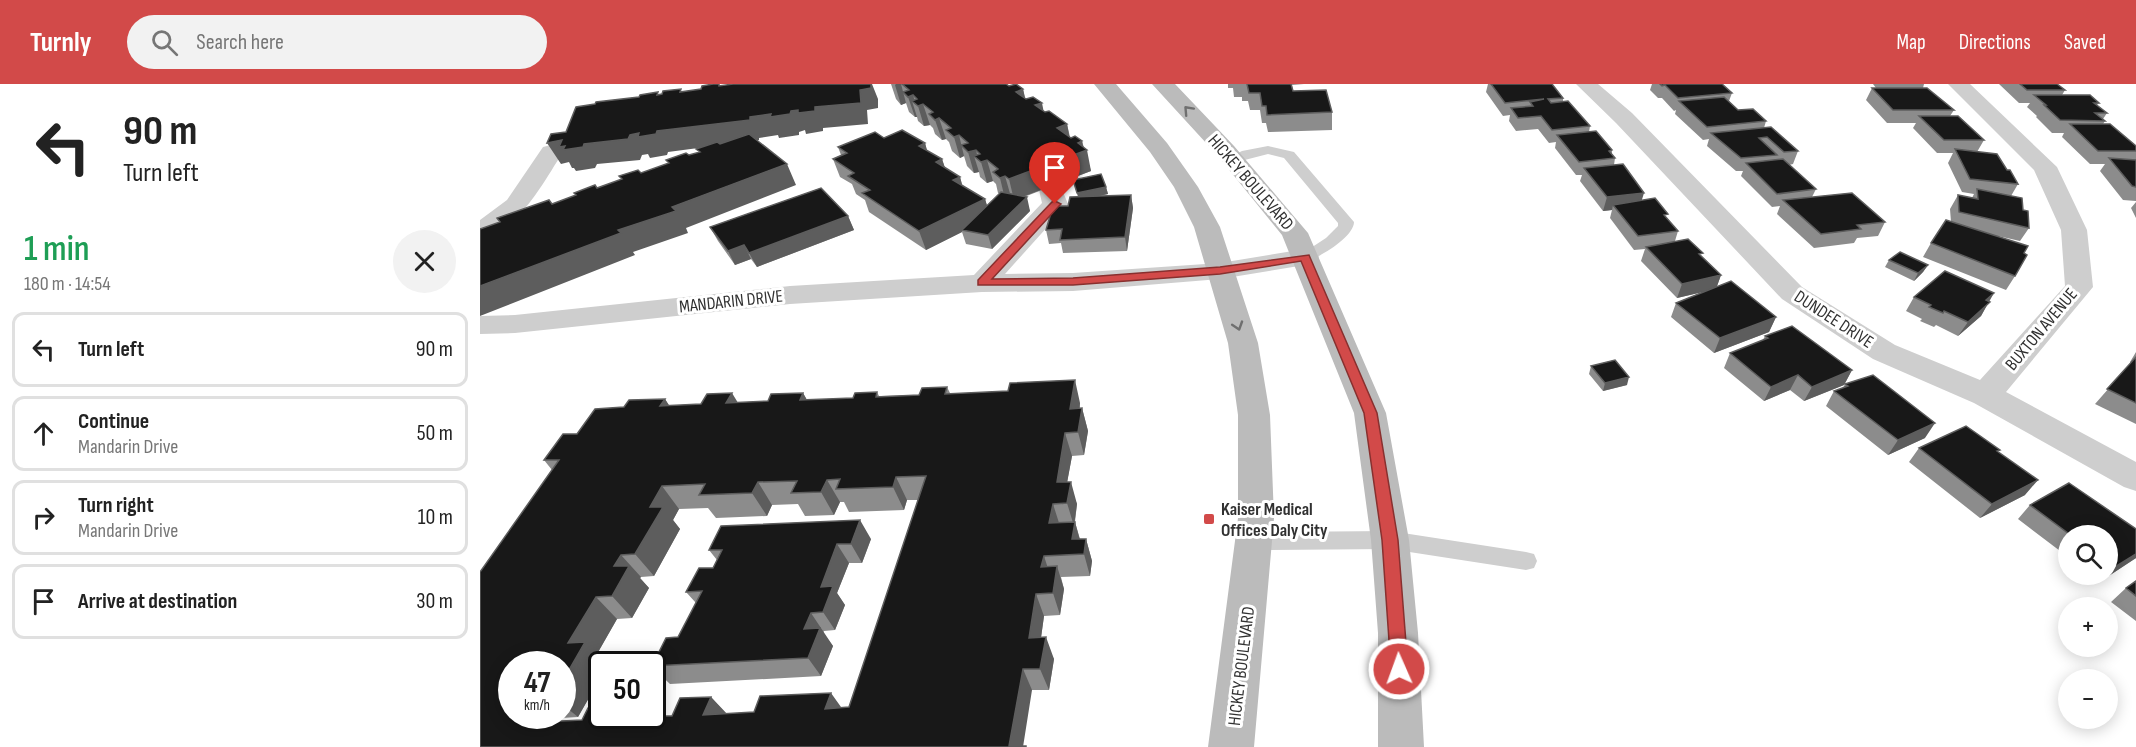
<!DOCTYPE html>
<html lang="en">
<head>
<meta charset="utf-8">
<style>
	:root { --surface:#fff; --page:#f2f2f2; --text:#222; --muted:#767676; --line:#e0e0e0; --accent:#d24a49 }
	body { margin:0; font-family:"Sofia Sans Condensed",sans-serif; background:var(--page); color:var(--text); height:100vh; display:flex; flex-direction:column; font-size:22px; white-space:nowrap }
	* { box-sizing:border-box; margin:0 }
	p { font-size:20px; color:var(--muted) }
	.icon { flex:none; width:33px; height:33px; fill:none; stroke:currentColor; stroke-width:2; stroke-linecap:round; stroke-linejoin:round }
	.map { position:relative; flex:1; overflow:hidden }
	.drawer { display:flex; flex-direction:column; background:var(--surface); width:480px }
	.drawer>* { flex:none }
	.top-card { background:#fff; color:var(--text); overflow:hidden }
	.tools { position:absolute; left:1578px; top:441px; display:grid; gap:12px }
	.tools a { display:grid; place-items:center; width:60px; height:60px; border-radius:50%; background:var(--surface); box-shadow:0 3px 15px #0003; font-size:30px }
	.speed { position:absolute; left:18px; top:567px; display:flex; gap:12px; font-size:30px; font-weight:700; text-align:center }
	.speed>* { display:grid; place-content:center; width:78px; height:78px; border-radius:50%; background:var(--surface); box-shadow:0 3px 15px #0003; line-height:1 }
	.speed small { font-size:15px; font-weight:400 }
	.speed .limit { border:3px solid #111; border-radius:9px; background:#fff; color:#111 }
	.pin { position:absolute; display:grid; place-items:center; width:51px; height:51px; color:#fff; margin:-62px -26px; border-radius:50% 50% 50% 0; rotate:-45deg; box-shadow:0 0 6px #0007 }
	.pin .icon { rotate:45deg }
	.me { position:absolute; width:66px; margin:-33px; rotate:358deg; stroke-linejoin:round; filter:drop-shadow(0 0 4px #0008) }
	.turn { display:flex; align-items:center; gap:21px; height:126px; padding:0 24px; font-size:27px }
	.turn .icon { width:78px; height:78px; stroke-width:2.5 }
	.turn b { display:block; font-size:42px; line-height:51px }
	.round { display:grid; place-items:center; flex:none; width:63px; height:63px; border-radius:32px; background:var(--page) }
	.head { display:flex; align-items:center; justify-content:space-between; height:102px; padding:0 24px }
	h1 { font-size:36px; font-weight:600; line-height:45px; color:#1e9e55 }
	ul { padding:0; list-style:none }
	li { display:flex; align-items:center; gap:18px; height:75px; margin:0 12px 9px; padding:0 12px; border:3px solid var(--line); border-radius:12px }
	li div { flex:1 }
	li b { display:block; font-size:22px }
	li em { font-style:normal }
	header { display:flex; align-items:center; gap:36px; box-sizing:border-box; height:84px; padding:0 30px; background:var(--accent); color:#fff }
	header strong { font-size:28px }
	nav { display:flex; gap:33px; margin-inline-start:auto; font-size:21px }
	.search { width:420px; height:54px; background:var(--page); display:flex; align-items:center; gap:15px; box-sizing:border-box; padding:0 21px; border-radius:33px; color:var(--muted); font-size:22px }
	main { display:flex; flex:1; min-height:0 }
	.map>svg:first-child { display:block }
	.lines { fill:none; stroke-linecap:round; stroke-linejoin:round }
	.service { fill:#cecece; fill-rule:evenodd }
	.minor { fill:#cecece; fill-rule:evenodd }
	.secondary { fill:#bbb; fill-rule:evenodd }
	.wall { fill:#8c8c8c; fill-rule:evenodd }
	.shaded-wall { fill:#5d5d5d }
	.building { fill:#181818; stroke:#5d5d5d; stroke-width:1.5; fill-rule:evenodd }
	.oneway { stroke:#6f6f6f }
	.route { fill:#d24a49; stroke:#88302f; stroke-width:1.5 }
	.poi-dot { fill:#d24a49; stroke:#fff; stroke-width:2 }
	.labels { text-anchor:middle; stroke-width:6; stroke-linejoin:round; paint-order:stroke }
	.street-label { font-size:18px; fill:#313131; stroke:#fff }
	.poi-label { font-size:18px; font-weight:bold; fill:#313131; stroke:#fff; text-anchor:start }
</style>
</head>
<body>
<header>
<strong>Turnly</strong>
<div class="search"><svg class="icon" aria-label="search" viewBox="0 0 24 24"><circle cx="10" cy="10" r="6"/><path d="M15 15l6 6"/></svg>Search here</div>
<nav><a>Map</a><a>Directions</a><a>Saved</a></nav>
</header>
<main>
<section class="drawer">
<div class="top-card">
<div class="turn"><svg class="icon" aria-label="left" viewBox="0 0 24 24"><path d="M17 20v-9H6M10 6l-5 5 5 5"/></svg><div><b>90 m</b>Turn left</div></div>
</div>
<div class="head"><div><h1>1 min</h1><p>180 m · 14:54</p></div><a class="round"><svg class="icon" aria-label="close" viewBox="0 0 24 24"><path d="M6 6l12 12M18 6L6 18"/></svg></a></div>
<ul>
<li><svg class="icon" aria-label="left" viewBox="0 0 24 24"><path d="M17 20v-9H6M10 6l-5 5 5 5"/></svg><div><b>Turn left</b></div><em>90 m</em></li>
<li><svg class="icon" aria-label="ahead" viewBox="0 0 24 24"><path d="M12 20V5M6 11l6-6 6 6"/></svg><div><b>Continue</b><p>Mandarin Drive</p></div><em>50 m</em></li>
<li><svg class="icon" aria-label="right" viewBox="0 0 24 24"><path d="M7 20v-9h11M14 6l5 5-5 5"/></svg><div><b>Turn right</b><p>Mandarin Drive</p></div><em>10 m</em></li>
<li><svg class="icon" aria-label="arrive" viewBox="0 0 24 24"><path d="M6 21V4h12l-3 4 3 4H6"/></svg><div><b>Arrive at destination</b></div><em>30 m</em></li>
</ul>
</section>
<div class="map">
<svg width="1656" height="663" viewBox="0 0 1656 663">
	<rect width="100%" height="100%" fill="#fff"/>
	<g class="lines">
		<path class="service" d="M788,62l26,6 60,70c0,15 -35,36 -49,40l-8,-5 29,-19 12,-12v-3l-54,-65 -16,-4 -35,9 -7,-4 16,-8z
			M910,447l136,21 8,2 3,7 -3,7 -8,2 -136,-21 -134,1 -8,-3 -3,-6 3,-6 8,-3z"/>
		<path class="minor" d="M1096,0h22l34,29 170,174 93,58 85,35 85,-94 -4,-56 -27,-60 -86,-86h22l87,83 30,63 6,57 -87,105 130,70v29l-12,-4 -150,-84 -101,-44 -91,-60 -166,-176z
			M71,61l8,2 4,5c-20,31 -44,78 -83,88v-20l27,-20 36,-53z
			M571,99l9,2 8,19 -63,70 68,-1 147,-10 85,-14 10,2 4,6 -4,6 -10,2 -85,14 -147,12 -91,1 -192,12 -275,29 -35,1v-18l35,-1 275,-29 184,-11 68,-72 -3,-13 3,-5z"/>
		<path class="secondary" d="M614,0h22l51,59 31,44 22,40 38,116 12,72 4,103 -20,229h-46l30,-229v-103l-10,-72 -34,-116 -20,-40 -24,-35z
			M672,0h23l59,62 74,87 78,180 23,127 9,93 6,114h-46v-114l-7,-93 -17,-127 -72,-178 -64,-79z"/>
	</g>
	<path class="wall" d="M411,0h115l3,2 14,3 2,10 18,12 24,13 3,13 12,4 9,30 -67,26 6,14 -38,38 -26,-5 -4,-12 -36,18 -57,-38 -4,-12 -9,-6 -4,-10 -12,-7 -7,-18 8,-4 -3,-8 46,-9 41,5 2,8 15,8 3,9 15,9 2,8 23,14 2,7 13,-12 -2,-1 -2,-9 -3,-3 -6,2 -7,-6 -1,-5 -5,1 -7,-7 -3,-10 -4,2 -8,-7 -3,-9 -3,-3 -4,1 -7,-6 -2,-6 -3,-3 -6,1 -6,-5 -1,-4h-2l-6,-5 -3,-9 -5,2 -5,-6z
		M748,0h76l-12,1 1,6 39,21v18l-64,2 -2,-9h-4l-2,-13h-10l-2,-9h-6v-4h-8l-1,-9h-5z
		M1008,0h64l11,14v3l27,25 -1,6 23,18v4l3,4 -1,7 28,35 25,18 11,13 -3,10 27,16 19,18 -4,11 59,31 -7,15 -55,21 -43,-36 5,-14 26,-11 -25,6 -36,-37 4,-12 -11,1 -24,-32 2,-8 -9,1 -23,-30 2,-6h-6l-21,-27 1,-6 -7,1 -11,-14 -22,2 -7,-10 1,-6 -7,1 -17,-24z
		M1172,0h70l10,9 -3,8 9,9 28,11 -2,7 34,23 -5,13 -4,1 27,24 -4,8 73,25 -7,14 -21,2 -3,5 -40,5 -37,-34 3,-8 -8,1 -31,-31 2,-5h-7l-29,-25 2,-7 -6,1 -28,-26 1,-4 -2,1 -12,-13h-4l-8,-8z
		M1393,0h51l-1,4 31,22 -4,6 34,24 -7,12 30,18 11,14 -7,12 12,14 6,18 -9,13 -22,-5 26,17 -9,23 -9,14 -83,-33 8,-14 20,-21 -1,-13 8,-14 14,3 2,-4 -12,-2 -14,-29 5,-10h-16l-24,-25 3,-5h-29l-21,-23 6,-12h4z
		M1519,0h58l8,6 -3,5 37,8 -2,2 10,8 -4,6 2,2 -2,3 33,22v55l-13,-1 -23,-29 5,-7h-15l-28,-27 2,-4h-12l-16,-16 1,-1 -10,-9 3,-4h-11z
		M593,96l33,7 2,7 -8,2 31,-1 2,13 -6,43 -64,2 -2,-10 -12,1 -3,-14 32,-34z
		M1656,118v16l-5,-10z
		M368,132l6,14 -97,37 -6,-8 -16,6 -17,-24 -8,-14z
		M1409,176l39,5 -5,7 -9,9 -29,-14z
		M1434,213l75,4 -8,15 -23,20 -22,-11 -2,2 -14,-6 2,-2 -16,-8z
		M1285,252l87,34 -8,15 -40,16 -14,-11 -26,11 -40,-33 6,-15 33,-13z
		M1656,268v72l-41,-20 36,-41 -1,-1z
		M1111,282l36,19 -24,6 -14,-17z
		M1365,300l80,54 -37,17 -62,-49 8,-15 9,-3z
		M467,303l3,6 130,10v6l2,-1 6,23 -4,24 -12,1 -5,26 10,22 -2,18 5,17h6l6,22 -2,15 -29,1 3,12 -4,26 -16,1 -3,22 13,21 -5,31h-17l-552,57 72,-277 -8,-10 33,-26 47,-27 41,-8 4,7 69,-3 30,-2 35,-8 4,7 46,-2 24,-6 2,4 40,-1zM427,416h11l-69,207 -123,7 -15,-17 -39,19h-7l-12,-11 -71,15 -22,1 1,-3 17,-1 24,-42v-11h6l-11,-10 20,-35 15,-1 17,-30 -9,-10 1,-1 13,-1 26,-47 -7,-9 6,-11 29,-1 8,10 51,-2 5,-11 26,-1 7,12 29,-1 6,-13h4l5,10 55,-2zM82,580v52h-50z
		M1439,364l81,2 -2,2 27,43 -45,23 -71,-56z
		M1589,399l67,46v29l-35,23 -9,-7h16v-38h-40v21l-50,-38 12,-14z
		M391,455l-9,24h-13l-12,30 8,12 -10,25 -11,1 -1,2 10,13 -12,30 -151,8 -18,-17v-2l26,-28 18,-34 -10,-11 27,-24 4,-8 -8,-10z
		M1656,497v40l-25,-19 15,-14z"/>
	<path class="shaded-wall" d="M391,0h1l6,15v9l-11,2 1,14 -45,4v3l-17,3 -1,-4 -6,2v3l-20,3 -1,-3 -19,3v2l-91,12 -1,3 -17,3 -2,-4 -6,1 -2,5 -43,4 -2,4 -19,3 -2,-3h-2l-3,-6 -8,2 -14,-21 15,-3 22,4 55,-11 18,-2 158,-24 45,-17z
		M416,0h5l5,19 -5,2 -6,-20z
		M543,5l5,21 -12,-18z
		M433,11l3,10 -4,-4 5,16h-2l-7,-20z
		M562,19l4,20 -11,-18z
		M443,20l7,21 -6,1 -6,-20z
		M459,34l7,21 -4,1 -7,-20z
		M587,40l4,21 -14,-17z
		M479,51l5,21 -4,2 -6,-21z
		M602,57l2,10 3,-1 4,21 -77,29 -5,-21z
		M445,59l5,18 -11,-15z
		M496,66l2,9 -4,-3 5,16 -5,1 -6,-21z
		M462,75l6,18 -12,-15z
		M507,76l6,21 -6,2 -6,-21z
		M307,80l9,21 -110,43 2,5 -55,19 2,3 -155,61v-30l192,-79z
		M525,92l6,21 -6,2 -5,-21z
		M480,93l5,18 -12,-15z
		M626,103l2,7 -29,6 -2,-7z
		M1164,109l-4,13 -27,-1 -1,5 -9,1 4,-14z
		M651,111l2,13 -6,43 -2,-14z
		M547,113l3,14 -38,38 -4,-14z
		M505,115l6,19 -29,12v2l-36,18 -7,-19z
		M368,132l6,14 -97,37 -8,-14z
		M264,161l7,14 -16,6 -7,-14z
		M1448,181l-5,7 -9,9 4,-8z
		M1241,191l-5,14 -39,9 5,-14z
		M1514,209l-13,23 -23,20 10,-14 18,-22z
		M1296,233l-7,15 -55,21 6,-15z
		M1372,286l-8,15 -40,16 8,-14z
		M1318,291l-8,15 -26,11 7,-14z
		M1149,293l-2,8 -24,6 2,-8z
		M595,296l5,23 -4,29 -6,-23z
		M252,309l14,23 -20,-13z
		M323,309l13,23 -16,-16z
		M185,315l15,23 -20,-16z
		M602,324l6,23 -4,24 -6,-23z
		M1455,339l-10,15 -37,17 10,-15z
		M585,349l7,23 -9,49 -6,-23z
		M416,393l11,23 -3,10 -11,-23z
		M347,396l13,22 -6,13 -13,-23z
		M1558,396l-13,15 -45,23 12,-14z
		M278,398l14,23 -5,11 -15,-23z
		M591,398l6,22 -3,22 -7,-23z
		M182,402l17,23 -6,11 7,9 -26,47 -19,-22 15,-47z
		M573,420l7,22 -11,-3z
		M380,436l11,19 -9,24 -11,-19z
		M595,438l6,22 -9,-5z
		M606,455l6,22 -2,15 -6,-22z
		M357,460l12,19 -12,30 8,12 -10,25 -12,-18 -2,-25z
		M1656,470v4l-35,23 14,-14z
		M141,471l20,22 -1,1 9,10 -17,30 -20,-22 2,-30z
		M564,472l7,22 -10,-11z
		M577,482l7,23 -4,26 -7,-22z
		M556,510l8,22 -6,43 -9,-21z
		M116,513l21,22 -20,35 11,10h-6v11l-24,42 -16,-13v-22l6,-39z
		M331,529l22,33 -12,30 -13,-18 -4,-29z
		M566,553l8,22 -5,31 -9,-21z
		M543,585l9,21 -9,57 -14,-1z
		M351,609l15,21 -21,-5z
		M231,613l19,20 -27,-2z
		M173,621l22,20 -28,-9h5z
		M46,632h32l3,2 -14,25 -26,-20z"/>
	<path class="building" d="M233,0h6v2l14,-2h138v4l-11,2 1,13 -46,4v4l-17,2v-3l-7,1 -1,3 -20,3 1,-3 -21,3v3l-93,11 -1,3 -18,3 1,-4 -9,2 -2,4 -44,5 -1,3 -20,3 2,-4 -6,1 3,-7 -15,3 4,-9 15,-2 10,-25 19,-3 1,-2 43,-5 1,-2 18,-3 -1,3 5,-1 1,-3 18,-2 -1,3 21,-3 1,-3z
		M422,0h104l3,2 7,-2 7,5 -7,3 10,7 7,-2 9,6 -7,2 10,7 4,-1 18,13 -10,4 14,10 4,-2 7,5 -4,2 9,7 -78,29 -4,-3 -5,2 -7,-6 5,-3 -11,-9 -6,2 -7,-6 6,-2 -4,-4 -8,2 -7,-7 7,-2 -9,-8 -5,2 -8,-7 5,-2 -12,-10 -4,2 -6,-6 4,-2 -10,-8 -5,2 -6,-5 5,-2 -4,-4 -5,2 -5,-5 6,-2z
		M767,0h44l2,7 33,-1 6,22 -65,3 -1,-9h-4l-2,-13h-11z
		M1011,0h61l11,14 -15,1 3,4 17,-2 22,25 -38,4 -11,-14 -23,2 -7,-10 22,-2 -3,-4 14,-3 -39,4z
		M1180,0h62l10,9 -54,5 -13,-13 -3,1z
		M1540,0h37l8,6h-38z
		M1392,4h55l27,22h-61z
		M1554,11h56l9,8h-5l13,10h-12l10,8 -45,-1 -16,-15h2z
		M1244,13l14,13 15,-1 13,12 -59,6 -28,-26z
		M1439,32h39l26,24h-40z
		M1590,40h40l26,22v5h-38z
		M1291,43l27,24 -14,1 -17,-15 -8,1 18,17 -36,3 -30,-25z
		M422,46l23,13 -6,3 23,13 -6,3 24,15 -7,3 32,19 -66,32 -57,-38 8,-3 -22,-14 6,-3 -21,-14 14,-6 -9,-6 37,-15 9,6z
		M1116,47l16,19 -3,1 6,7 -36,4 -22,-27z
		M269,50l38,30 -115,43 4,4 -58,19 3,3 -141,53v-57l20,-7 -3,-4 52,-18 3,4 24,-9 -2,-2 21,-8 2,3 25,-9 -3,-3 19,-6 3,3 28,-10 -3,-3 20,-7 3,2 11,-3 -4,-3 21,-7 3,2z
		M1475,65l42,5 10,16h3l8,14 -48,-5z
		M1629,74l27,2v27l-4,-1z
		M1303,75l33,30 -39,5 -31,-31z
		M1143,80l21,29 -37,4 -23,-29z
		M621,90l5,13 -29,6 -4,-13z
		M341,104l27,28 -99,37 -5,-8 -16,6 -18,-24z
		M1497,105l45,9 1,12 5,1 1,17 -70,-16 -1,-17 20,4z
		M521,108l26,5 -39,38 -26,-5z
		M1372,109l33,29 -28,3 4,4 -40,5 -38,-34z
		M651,111l-6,42 -65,3 2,-11 -16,1 7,-24h15l2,-9z
		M1175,114l13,16 -4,1 14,16 -40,5 -25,-31z
		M1466,136l82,26 -4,7 3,2 -12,21 -84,-33z
		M1208,155l15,14 -4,1 22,21 -39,9 -36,-37z
		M1420,168l28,13 -10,8 -29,-13z
		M1465,187l49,22 -8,7 4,2 -22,20 -24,-11 -1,2 -14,-6 2,-2 -17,-8z
		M1251,197l45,36 -56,21 -44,-35z
		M1312,242l60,44 -40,17 -14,-12 -27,12 -41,-34 38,-15 -3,-2z
		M1656,273v46l-29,-14z
		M1135,276l14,17 -24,6 -14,-17z
		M1393,291l62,48 -37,17 -64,-49 14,-5 -3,-2z
		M595,296l-5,29 12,-1 -4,24 -13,1 -8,49h14l-4,21 -14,1 -4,19 26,-1 -3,17h14l-2,15 -40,2 -3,11 16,-1 -4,27 -17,1 -7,44 17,-1 -6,32h-17l-14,77h17v1h-546v-175l79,-112h-15l19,-26h14l18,-25 29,-2 5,-7 36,-1 -5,7 41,-2 6,-10 25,-1 -6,10 42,-2 3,-7 32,-1 -3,7 53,-2 2,-5 22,-1 -1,5 43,-2 3,-7 25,-1 -2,7 63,-3 2,-8zM446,392l-77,231 -24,2 6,-16 -71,3 -6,16 -51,3 8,-18 -31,1 -8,18h-70v-8h-14l-6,12 -61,3 5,-7h-14v-52h50v18l23,-40 -17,1 28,-46 16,-1 17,-30h-15l7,-11 14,-1 28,-47h-13l12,-21 43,-2 -6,11 53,-2 6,-11 39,-1 -6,12 30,-1 6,-12 13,-1 -4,10 57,-2 3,-10z
		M1486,342l34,24 -3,1 41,29 -46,24 -73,-56z
		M1589,399l67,46v25l-21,13 -7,-6v-25h-36l-42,-31z
		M380,436l-9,24h-14l-16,43 12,-1 -10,26 -12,1 -7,16 16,-1 -12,30 -156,8 14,-28 12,-1 24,-46 -16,1 13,-24h14l9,-18h-13l12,-24z
		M1656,497v15l-10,-8z"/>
	<defs><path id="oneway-chevron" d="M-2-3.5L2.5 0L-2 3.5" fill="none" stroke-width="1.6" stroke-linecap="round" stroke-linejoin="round" transform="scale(1.5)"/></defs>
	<g class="oneway">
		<use href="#oneway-chevron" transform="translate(708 26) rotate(-133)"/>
		<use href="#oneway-chevron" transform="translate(758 242) rotate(72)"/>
	</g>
	<path class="route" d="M575,117l6,3 -2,2 -67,73 81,-1 147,-11 89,-12 68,158 21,127 10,129 -2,6 -7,2 -6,-2 -2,-6 -9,-129 -18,-127 -63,-152 -81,13 -147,11h-95v-5l74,-78z"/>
	<rect class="poi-dot" x="723" y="429" width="12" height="12" rx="3"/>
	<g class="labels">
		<g class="street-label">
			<text transform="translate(771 98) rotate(49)" y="6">HICKEY BOULEVARD</text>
			<text transform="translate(251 217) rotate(-6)" y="6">MANDARIN DRIVE</text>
			<text transform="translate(1354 235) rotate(33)" y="6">DUNDEE DRIVE</text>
			<text transform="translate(1561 245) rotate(-50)" y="6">BUXTON AVENUE</text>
			<text transform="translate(761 582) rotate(-83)" y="6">HICKEY BOULEVARD</text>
		</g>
		<g class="poi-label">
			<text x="741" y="431">Kaiser Medical<tspan x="741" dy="21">Offices Daly City</tspan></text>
		</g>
	</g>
</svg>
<div class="tools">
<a><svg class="icon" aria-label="search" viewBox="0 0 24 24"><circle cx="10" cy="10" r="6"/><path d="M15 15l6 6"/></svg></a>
<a>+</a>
<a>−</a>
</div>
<div class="speed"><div>47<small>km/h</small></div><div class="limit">50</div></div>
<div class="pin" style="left:575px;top:120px;background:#d93025"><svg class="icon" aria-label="arrive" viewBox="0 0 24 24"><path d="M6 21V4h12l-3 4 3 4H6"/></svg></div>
<svg class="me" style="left:919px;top:585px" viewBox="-20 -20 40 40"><circle r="17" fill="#d24a49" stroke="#fff" stroke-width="3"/><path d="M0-11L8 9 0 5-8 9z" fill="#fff"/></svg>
</div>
</main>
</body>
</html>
